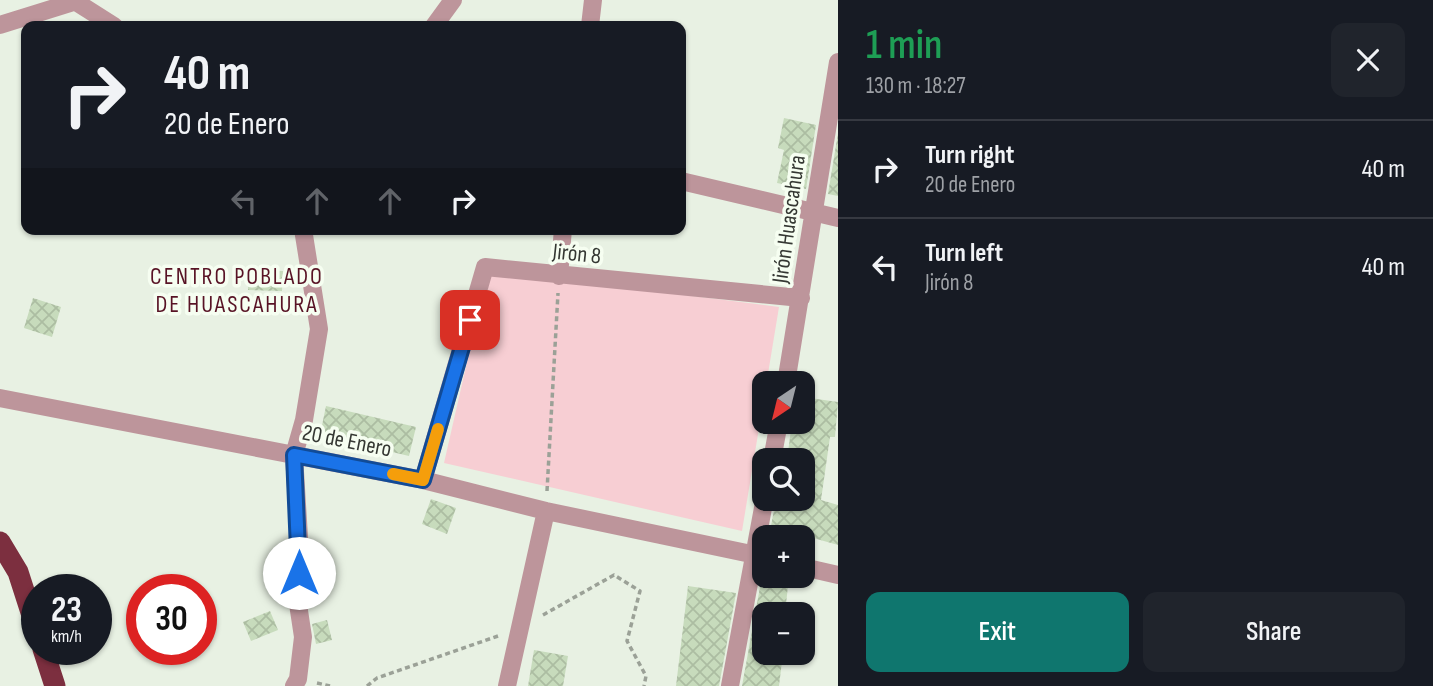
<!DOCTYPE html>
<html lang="en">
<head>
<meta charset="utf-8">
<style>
	:root { --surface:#171b24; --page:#20242c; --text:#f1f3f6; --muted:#9ea1a6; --line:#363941; --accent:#0f766e }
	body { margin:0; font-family:"Sofia Sans Condensed",sans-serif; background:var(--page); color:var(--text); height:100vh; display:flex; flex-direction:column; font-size:26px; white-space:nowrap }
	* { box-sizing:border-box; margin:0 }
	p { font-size:23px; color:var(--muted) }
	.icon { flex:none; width:38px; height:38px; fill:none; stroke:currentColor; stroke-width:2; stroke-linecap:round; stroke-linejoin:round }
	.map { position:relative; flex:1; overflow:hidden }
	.drawer { display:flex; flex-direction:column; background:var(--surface); width:595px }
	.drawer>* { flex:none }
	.hud { position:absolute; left:21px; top:21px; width:665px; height:214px; border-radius:14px; box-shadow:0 2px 5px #0004; background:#171b24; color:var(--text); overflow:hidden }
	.needle { width:46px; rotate:215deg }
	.controls { position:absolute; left:752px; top:371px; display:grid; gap:14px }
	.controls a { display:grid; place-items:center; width:63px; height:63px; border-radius:14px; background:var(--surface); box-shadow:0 2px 5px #0004; font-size:35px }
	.speed { position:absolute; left:21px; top:574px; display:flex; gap:14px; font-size:35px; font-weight:700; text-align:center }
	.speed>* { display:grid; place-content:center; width:91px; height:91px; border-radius:50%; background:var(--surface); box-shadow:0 2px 5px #0004; line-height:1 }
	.speed small { font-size:18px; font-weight:400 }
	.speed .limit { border:10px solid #d22; background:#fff; color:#111 }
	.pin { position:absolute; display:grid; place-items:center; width:60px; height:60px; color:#fff; margin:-30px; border-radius:14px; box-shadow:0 4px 10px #0006 }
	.me { position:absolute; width:77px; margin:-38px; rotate:0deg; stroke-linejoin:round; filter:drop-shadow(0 0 5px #0008) }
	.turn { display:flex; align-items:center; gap:24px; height:147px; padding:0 28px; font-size:32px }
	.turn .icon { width:91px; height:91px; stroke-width:2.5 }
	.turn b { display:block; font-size:49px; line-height:60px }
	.lanes { display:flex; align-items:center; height:66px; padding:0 28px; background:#0003; justify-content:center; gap:35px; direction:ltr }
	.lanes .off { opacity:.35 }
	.round { display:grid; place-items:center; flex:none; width:74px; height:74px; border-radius:14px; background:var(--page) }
	.headline { display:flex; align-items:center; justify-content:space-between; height:119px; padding:0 28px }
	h1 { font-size:42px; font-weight:600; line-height:52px; color:#1e9e55 }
	.primary-button { display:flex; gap:14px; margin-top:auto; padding:14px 28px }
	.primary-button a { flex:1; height:80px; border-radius:14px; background:var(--accent); color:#fff; font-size:28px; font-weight:600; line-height:80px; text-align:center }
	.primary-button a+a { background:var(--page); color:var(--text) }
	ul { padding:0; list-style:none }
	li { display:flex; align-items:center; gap:21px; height:98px; padding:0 28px; border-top:2px solid var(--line) }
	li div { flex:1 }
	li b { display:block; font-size:26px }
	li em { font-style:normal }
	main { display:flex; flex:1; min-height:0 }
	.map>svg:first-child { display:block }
	.green { fill:#f7ced3 }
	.building { fill:url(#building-cross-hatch) }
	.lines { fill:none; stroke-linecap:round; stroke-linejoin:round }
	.path { stroke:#9ba197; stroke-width:3.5; stroke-dasharray:5 3.5; stroke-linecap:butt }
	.minor { stroke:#bd959b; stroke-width:18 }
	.highway { stroke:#7c2f3f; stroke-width:21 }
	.route-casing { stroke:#114b97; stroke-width:18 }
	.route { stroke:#1a73e8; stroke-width:12 }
	.slow { stroke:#f59e0b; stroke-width:12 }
	.labels { text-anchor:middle; stroke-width:7; stroke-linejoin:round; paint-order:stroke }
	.street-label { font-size:23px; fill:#353833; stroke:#f6fef1 }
	.neighbourhood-label { font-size:24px; letter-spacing:2px; fill:#581325; stroke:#f6fef1 }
</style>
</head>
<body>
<main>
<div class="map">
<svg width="838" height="686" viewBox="0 0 838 686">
	<defs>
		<pattern id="building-cross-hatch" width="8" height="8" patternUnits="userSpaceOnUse" patternTransform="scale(1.75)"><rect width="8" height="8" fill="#c7dbbc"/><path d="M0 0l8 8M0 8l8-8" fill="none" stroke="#acbda2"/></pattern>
	</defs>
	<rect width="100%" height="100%" fill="#e8f1e3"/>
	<path class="green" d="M488,270l291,37 -37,224 -298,-68z"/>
	<path class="building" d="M784,118l32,7 -10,64 -29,-6 7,-33 -6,-2z
		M838,133v63l-10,-2z
		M248,270l35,1 -1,20 -34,-1z
		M33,298l28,9 -9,30 -28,-9z
		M803,397l35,5 -3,35h-5l-9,63 17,5v40l-67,-19 5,-27h27v-39h-16l5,-38h11z
		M326,406l90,21 -7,29 -89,-21z
		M431,499l25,9 -9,26 -25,-10z
		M762,576h27l-4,38h-20v39h18l-4,33h-37z
		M688,586l48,7 -17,93h-43z
		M270,611l8,19 -27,11 -8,-19z
		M327,620l5,20 -16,4 -4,-20z
		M534,650l34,6 -5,30h-35z"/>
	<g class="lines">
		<path class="path" d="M547,491l11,-198
			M543,615l71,-40 26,16 -13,50 19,35 -2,10
			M317,683l13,3
			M367,686l10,-8 121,-42"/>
		<path class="minor" d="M76,2l38,24
			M0,25l80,-25
			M434,26l19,-26
			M590,26l3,-26
			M681,181l157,37
			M559,276l4,-47
			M786,383l52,-321
			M0,398l423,82 123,31 219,46
			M772,460l7,-38
			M423,480l62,-213 316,31
			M803,567l35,8
			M294,686l4,-7 5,-42 -5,-33 1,-67 -5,-82 10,-35 15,-91 -16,-100
			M507,686l39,-175
			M730,686l35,-189"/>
		<path class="highway" d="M0,542l18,30 19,59
			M43,649l12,37"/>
	</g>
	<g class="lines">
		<g class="route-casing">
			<path id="route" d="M299,573l-5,-118 129,25 47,-160"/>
		</g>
		<use href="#route" class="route"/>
		<path class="slow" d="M393,474l30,6 15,-51"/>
	</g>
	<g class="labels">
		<g class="street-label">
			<text transform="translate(788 219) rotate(-82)" y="8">Jirón Huascahura</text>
			<text transform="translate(577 253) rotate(6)" y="8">Jirón 8</text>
			<text transform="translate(347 440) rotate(11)" y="8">20 de Enero</text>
		</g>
		<g class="neighbourhood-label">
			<text x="237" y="284">CENTRO POBLADO<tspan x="237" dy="28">DE HUASCAHURA</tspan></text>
		</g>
	</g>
</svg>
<div class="controls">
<a><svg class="needle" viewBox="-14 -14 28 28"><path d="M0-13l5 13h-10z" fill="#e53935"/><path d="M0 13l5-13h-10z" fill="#9ea1a6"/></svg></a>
<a><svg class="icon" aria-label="search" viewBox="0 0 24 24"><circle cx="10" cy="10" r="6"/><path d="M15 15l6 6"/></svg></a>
<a>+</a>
<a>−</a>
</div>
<div class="speed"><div>23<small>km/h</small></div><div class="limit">30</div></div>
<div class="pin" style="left:470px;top:320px;background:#d93025"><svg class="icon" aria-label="arrive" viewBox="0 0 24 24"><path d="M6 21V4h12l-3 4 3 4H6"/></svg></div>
<svg class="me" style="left:299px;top:573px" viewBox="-20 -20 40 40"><circle r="19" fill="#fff"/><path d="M0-13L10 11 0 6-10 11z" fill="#1a73e8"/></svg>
<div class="hud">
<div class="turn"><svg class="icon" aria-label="right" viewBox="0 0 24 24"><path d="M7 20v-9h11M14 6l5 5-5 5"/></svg><div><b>40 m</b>20 de Enero</div></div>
<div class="lanes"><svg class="icon off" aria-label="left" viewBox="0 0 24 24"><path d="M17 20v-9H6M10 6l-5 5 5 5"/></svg><svg class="icon off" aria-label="ahead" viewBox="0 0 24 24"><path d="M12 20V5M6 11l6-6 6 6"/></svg><svg class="icon off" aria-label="ahead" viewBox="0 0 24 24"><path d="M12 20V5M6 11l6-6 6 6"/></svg><svg class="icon" aria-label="right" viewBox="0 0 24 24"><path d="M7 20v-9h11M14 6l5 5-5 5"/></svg></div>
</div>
</div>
<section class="drawer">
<div class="headline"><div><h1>1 min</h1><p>130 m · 18:27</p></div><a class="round"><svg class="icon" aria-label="close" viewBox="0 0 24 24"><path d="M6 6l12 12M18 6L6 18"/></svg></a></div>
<ul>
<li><svg class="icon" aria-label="right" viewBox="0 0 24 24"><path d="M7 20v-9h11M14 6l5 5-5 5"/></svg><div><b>Turn right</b><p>20 de Enero</p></div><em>40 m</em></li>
<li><svg class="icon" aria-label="left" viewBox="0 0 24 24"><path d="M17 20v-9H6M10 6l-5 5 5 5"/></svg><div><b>Turn left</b><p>Jirón 8</p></div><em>40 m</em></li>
</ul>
<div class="primary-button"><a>Exit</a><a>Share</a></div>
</section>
</main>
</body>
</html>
